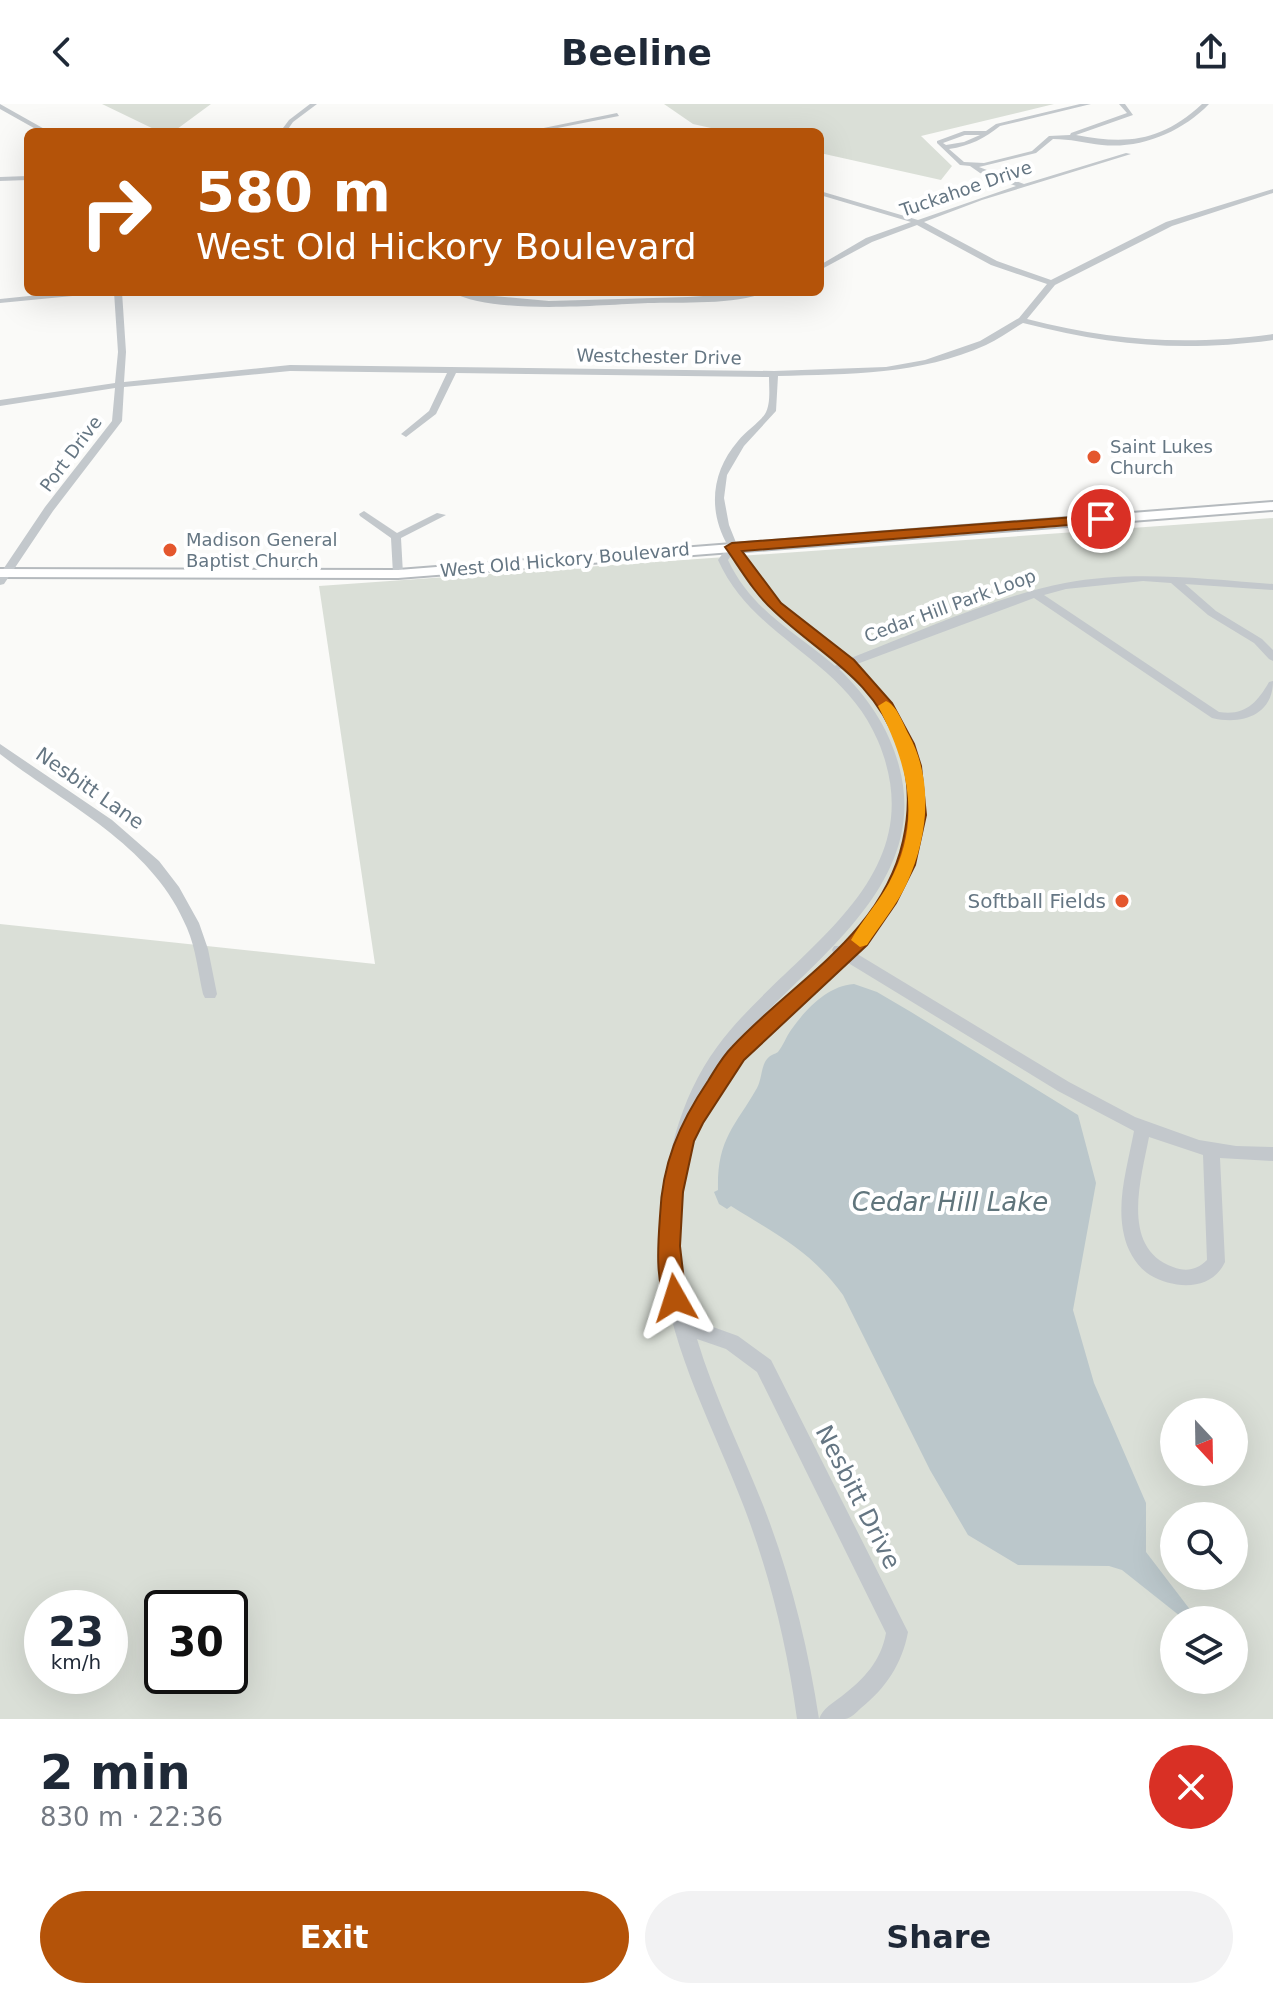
<!DOCTYPE html>
<html lang="en">
<head>
<meta charset="utf-8">
<style>
	:root { --surface:#fff; --page:#f2f2f3; --text:#1f2937; --muted:#747a83; --accent:#b45309 }
	body { margin:0; font-family:"DejaVu Sans",sans-serif; background:var(--page); color:var(--text); height:100vh; display:flex; flex-direction:column; font-size:30px; white-space:nowrap }
	* { box-sizing:border-box; margin:0 }
	p { font-size:26px; color:var(--muted) }
	.icon { flex:none; width:44px; height:44px; fill:none; stroke:currentColor; stroke-width:2; stroke-linecap:round; stroke-linejoin:round }
	.map { position:relative; height:1615px; overflow:hidden }
	.details { display:flex; flex-direction:column; background:var(--surface); flex:1 }
	.details>* { flex:none }
	.banner { position:absolute; left:24px; top:24px; width:800px; height:168px; border-radius:12px; box-shadow:0 8px 32px #0002; background:#b45309; color:#fff; overflow:hidden }
	.needle { width:52px; rotate:158deg }
	.tools { position:absolute; left:1160px; top:1294px; display:grid; gap:16px }
	.tools a { display:grid; place-items:center; width:88px; height:88px; border-radius:50%; background:var(--surface); box-shadow:0 8px 32px #0002; font-size:40px }
	.speed { position:absolute; left:24px; top:1486px; display:flex; gap:16px; font-size:40px; font-weight:700; text-align:center }
	.speed>* { display:grid; place-content:center; width:104px; height:104px; border-radius:50%; background:var(--surface); box-shadow:0 8px 32px #0002; line-height:1 }
	.speed small { font-size:20px; font-weight:400 }
	.speed .limit { border:4px solid #111; border-radius:12px; background:#fff; color:#111 }
	.pin { position:absolute; display:grid; place-items:center; width:68px; height:68px; color:#fff; margin:-34px; border:4px solid #fff; border-radius:50%; box-shadow:0 2px 8px #0007 }
	.me { position:absolute; width:88px; margin:-44px; rotate:354deg; stroke-linejoin:round; filter:drop-shadow(0 0 6px #0008) }
	.turn { display:flex; align-items:center; gap:28px; height:168px; padding:0 40px; font-size:36px }
	.turn .icon { width:104px; height:104px; stroke-width:2.5 }
	.turn b { display:block; font-size:56px; line-height:68px }
	.round { display:grid; place-items:center; flex:none; width:84px; height:84px; border-radius:42px; background:var(--page) }
	.overview { display:flex; align-items:center; justify-content:space-between; height:136px; padding:0 40px }
	h1 { font-size:48px; font-weight:700; line-height:60px }
	.button { display:flex; gap:16px; margin-top:auto; padding:16px 40px }
	.button a { flex:1; height:92px; border-radius:48px; background:var(--accent); color:#fff; font-size:32px; font-weight:700; line-height:92px; text-align:center }
	.button a+a { background:var(--page); color:var(--text) }
	header { display:flex; justify-content:space-between; align-items:center; height:104px; padding:0 40px; background:var(--surface); font-size:36px; font-weight:700 }
	.map>svg:first-child { display:block }
	.green { fill:#dadfd7; fill-rule:evenodd }
	.water { fill:#bbc7cb }
	.lines { fill:none; stroke-linecap:round; stroke-linejoin:round }
	.major-casing { stroke:#b5babe; stroke-width:4 }
	.minor { fill:#c3c8cc; fill-rule:evenodd }
	.major { fill:#fff; fill-rule:evenodd }
	.route { fill:#b45309; stroke:#753606; stroke-width:2 }
	.slow { fill:#f59e0b }
	.poi-dot { fill:#e4572e; stroke:#fff; stroke-width:3 }
	.labels { text-anchor:middle; stroke-width:8; stroke-linejoin:round; paint-order:stroke }
	.far-street-label { font-size:18px; fill:#657683; stroke:#fff }
	.far-poi-label { font-size:18px; fill:#657683; stroke:#fff; text-anchor:start }
	.street-label { font-size:20px; fill:#657683; stroke:#fff }
	.poi-label { font-size:20px; fill:#657683; stroke:#fff; text-anchor:end }
	.near-street-label { font-size:24px; fill:#657683; stroke:#fff }
	.near-water-label { font-size:26px; font-style:italic; fill:#60757c; stroke:#fff }
</style>
</head>
<body>
<header><svg class="icon" aria-label="back" viewBox="0 0 24 24"><path d="M15 5l-7 7 7 7"/></svg>Beeline<svg class="icon" aria-label="share" viewBox="0 0 24 24"><path d="M12 15V3M7 8l5-5 5 5M5 13v7h14v-7"/></svg></header>
<div class="map">
<svg width="1273" height="1615" viewBox="0 0 1273 1615">
	<rect width="100%" height="100%" fill="#fafaf8"/>
	<path class="green" d="M102,0h109l-38,28h-13z
		M664,0h390l-133,32 31,30 -11,14 -121,-27v-21h-91l-36,-8z
		M1273,414v1201h-1273v-795l375,40 -56,-378zM1174,1308h60v60h-60zM1174,1412h60v60h-60zM42,1504h68v68h-68zM162,1504h68v68h-68zM1174,1516h60v60h-60z"/>
	<path class="water" d="M854,880l23,8 34,20 167,103 18,68 -23,127 21,73 52,120v49l52,68h-13l-63,-50 -13,-4 -91,-1 -50,-30 -38,-65 -87,-175c-34,-46 -66,-60 -112,-89l-4,3 -8,-5 -5,-12 4,-2c-1,-51 16,-62 39,-102 5,-9 4,-22 10,-29 3,-4 8,-5 11,-7 5,-6 8,-15 13,-22 15,-21 36,-44 63,-46z"/>
	<g class="lines">
		<g class="major-casing">
			<path id="major" d="M1273,398v8l-875,68 -398,-1v-8l398,1z"/>
		</g>
		<path class="minor" d="M0,0l48,27 1,1h-8l-41,-23z
			M310,0h7l-24,18 -7,10h-6l9,-12z
			M1080,0h11l-91,22c-15,12 -30,20 -51,23l15,13 20,1 48,-12 17,-15 21,-1 1,-2 56,-20 -8,-9h6l8,11 -57,20c52,10 86,6 126,-31h7c-27,28 -68,45 -107,41 -17,-2 -32,-6 -49,-6l-17,14 -57,14 45,17 102,-31 5,1 -149,46 -58,22 73,39 54,19 115,-58 107,-33v4l-101,33 -117,59 -28,34c85,22 159,27 246,15v6c-91,12 -161,6 -250,-17 -12,7 -24,16 -37,22 -66,30 -137,29 -208,31l-2,35 -32,35 -17,29 -3,23 5,27 8,20 38,54 22,19 54,40c68,-26 143,-61 214,-75 69,-13 138,-4 208,1v6l-88,-6 31,27 46,28 11,11v11l-4,-2 -15,-16 -46,-28 -37,-32 -28,-2 -77,8 -22,6 175,117c26,4 38,-9 50,-30l4,-1c0,35 -32,44 -61,37l-178,-120 -177,66c88,90 85,199 -3,288l215,130 66,35 64,23 37,6 37,1v14l-53,-3 5,104c-14,30 -51,27 -75,13 -13,-8 -23,-25 -26,-40 -8,-34 4,-71 10,-104l-76,-40 -213,-130 -85,79 -23,26 -20,30 -6,2 -5,-2c-30,69 -37,151 -15,223l47,17 33,24 137,272c-6,32 -22,56 -47,76 -4,4 -10,10 -16,11 -8,0 -18,0 -26,0 4,-11 14,-16 23,-23 22,-17 39,-35 44,-63l-129,-261 -31,-23 -29,-10c17,57 44,110 66,166 27,69 45,141 56,214h-22c-10,-73 -27,-144 -53,-212 -34,-90 -87,-180 -83,-278 2,-62 18,-131 56,-182 69,-95 221,-163 161,-306 -35,-83 -124,-101 -160,-181l10,-14c-21,-36 -16,-75 10,-105 8,-10 20,-17 27,-27 6,-10 4,-26 4,-37l-313,-4 -20,41 -30,23 -5,-3 28,-23 18,-38 -157,-2 -166,16 -2,34 -69,90 -49,73 -4,1v-11l45,-67 67,-86 3,-33 -115,18v-6l115,-17 3,-31 -4,-60h8l4,60 -2,30 166,-17 484,6 112,-4 39,-7 55,-19 39,-23 28,-34 -56,-19 -74,-40 -45,17 -52,28v-5l46,-27 45,-16 -91,-27v-4l98,29 98,-34 -36,-13 -10,-7 -10,-1 -23,-22v-2l27,-10h22l10,-7zM965,31h15l-16,7 -18,3 -3,-2zM733,449l26,40 13,15 69,54 -6,4c-41,-35 -83,-55 -107,-106zM847,564c86,88 82,191 -4,278h-9l-2,4 2,4 -84,77 -19,20c67,-84 202,-160 168,-285 -10,-38 -32,-70 -60,-97zM1149,1033l54,18 4,105c-10,10 -21,12 -34,7 -53,-19 -32,-88 -24,-130z
			M617,9l2,3 -82,16h-13z
			M28,72v4l-28,1v-4z
			M68,188h29l-4,2 -93,9v-4z
			M451,188l98,9 139,-4 77,-5c-26,13 -86,10 -117,11 -51,2 -153,12 -197,-11z
			M364,407l33,22 40,-20 9,2 -45,23 2,36 -5,3 -5,-3 -2,-36 -31,-22 -1,-2z
			M0,640l112,76 47,41 20,26 20,36 9,26 9,45 -2,4h-10l-2,-4c-5,-22 -7,-45 -16,-66 -34,-83 -120,-122 -187,-174z"/>
		<use href="#major" class="major"/>
	</g>
	<path class="route" d="M1101,411l5,1v6l-364,29 39,52 73,57 38,43 22,41 7,22 5,49 -11,50 -19,38 -29,42 -123,115 -41,63 -9,18 -11,51 -3,54 6,52 -3,8 -8,3 -8,-3c-12,-26 -9,-62 -7,-90 2,-52 19,-92 48,-135 7,-11 14,-24 24,-34 61,-66 150,-112 171,-206 7,-31 7,-64 -5,-95 -25,-69 -77,-90 -125,-136 -19,-17 -33,-42 -48,-63l7,-4z"/>
	<path class="slow" d="M886,597c11,4 17,23 23,34 25,46 19,102 -2,148 -10,22 -27,42 -40,62l-7,2 -9,-7c11,-20 27,-37 38,-57 34,-62 19,-118 -11,-177z"/>
	<g class="poi-dot">
		<circle cx="1094" cy="353" r="8"/>
		<circle cx="170" cy="446" r="8"/>
		<circle cx="1122" cy="797" r="8"/>
	</g>
	<g class="labels">
		<g class="far-street-label">
			<text transform="translate(966 85) rotate(-19)" y="6">Tuckahoe Drive</text>
			<text transform="translate(659 253) rotate(1)" y="6">Westchester Drive</text>
			<text transform="translate(71 350) rotate(-53)" y="6">Port Drive</text>
			<text transform="translate(565 456) rotate(-5)" y="6">West Old Hickory Boulevard</text>
			<text transform="translate(950 502) rotate(-20)" y="6">Cedar Hill Park Loop</text>
		</g>
		<g class="far-poi-label">
			<text x="1110" y="349">Saint Lukes<tspan x="1110" dy="21">Church</tspan></text>
			<text x="186" y="442">Madison General<tspan x="186" dy="21">Baptist Church</tspan></text>
		</g>
		<g class="street-label">
			<text transform="translate(90 684) rotate(35)" y="7">Nesbitt Lane</text>
		</g>
		<g class="poi-label">
			<text x="1106" y="804">Softball Fields</text>
		</g>
		<g class="near-street-label">
			<text transform="translate(858 1393) rotate(63)" y="8">Nesbitt Drive</text>
		</g>
		<g class="near-water-label">
			<text x="950" y="1107">Cedar Hill Lake</text>
		</g>
	</g>
</svg>
<div class="tools">
<a><svg class="needle" viewBox="-14 -14 28 28"><path d="M0-13l5 13h-10z" fill="#e53935"/><path d="M0 13l5-13h-10z" fill="#747a83"/></svg></a>
<a><svg class="icon" aria-label="search" viewBox="0 0 24 24"><circle cx="10" cy="10" r="6"/><path d="M15 15l6 6"/></svg></a>
<a><svg class="icon" aria-label="layers" viewBox="0 0 24 24"><path d="M12 4l9 5-9 5-9-5zM3 14l9 5 9-5"/></svg></a>
</div>
<div class="speed"><div>23<small>km/h</small></div><div class="limit">30</div></div>
<div class="pin" style="left:1101px;top:415px;background:#d93025"><svg class="icon" aria-label="arrive" viewBox="0 0 24 24"><path d="M6 21V4h12l-3 4 3 4H6"/></svg></div>
<svg class="me" style="left:675px;top:1194px" viewBox="-20 -20 40 40"><path d="M0-17L14 15 0 8-14 15z" fill="#b45309" stroke="#fff" stroke-width="4"/></svg>
<div class="banner">
<div class="turn"><svg class="icon" aria-label="right" viewBox="0 0 24 24"><path d="M7 20v-9h11M14 6l5 5-5 5"/></svg><div><b>580 m</b>West Old Hickory Boulevard</div></div>
</div>
</div>
<section class="details">
<div class="overview"><div><h1>2 min</h1><p>830 m · 22:36</p></div><a class="round" style="background:#d93025;color:#fff"><svg class="icon" aria-label="close" viewBox="0 0 24 24"><path d="M6 6l12 12M18 6L6 18"/></svg></a></div>
<div class="button"><a>Exit</a><a>Share</a></div>
</section>
</body>
</html>
